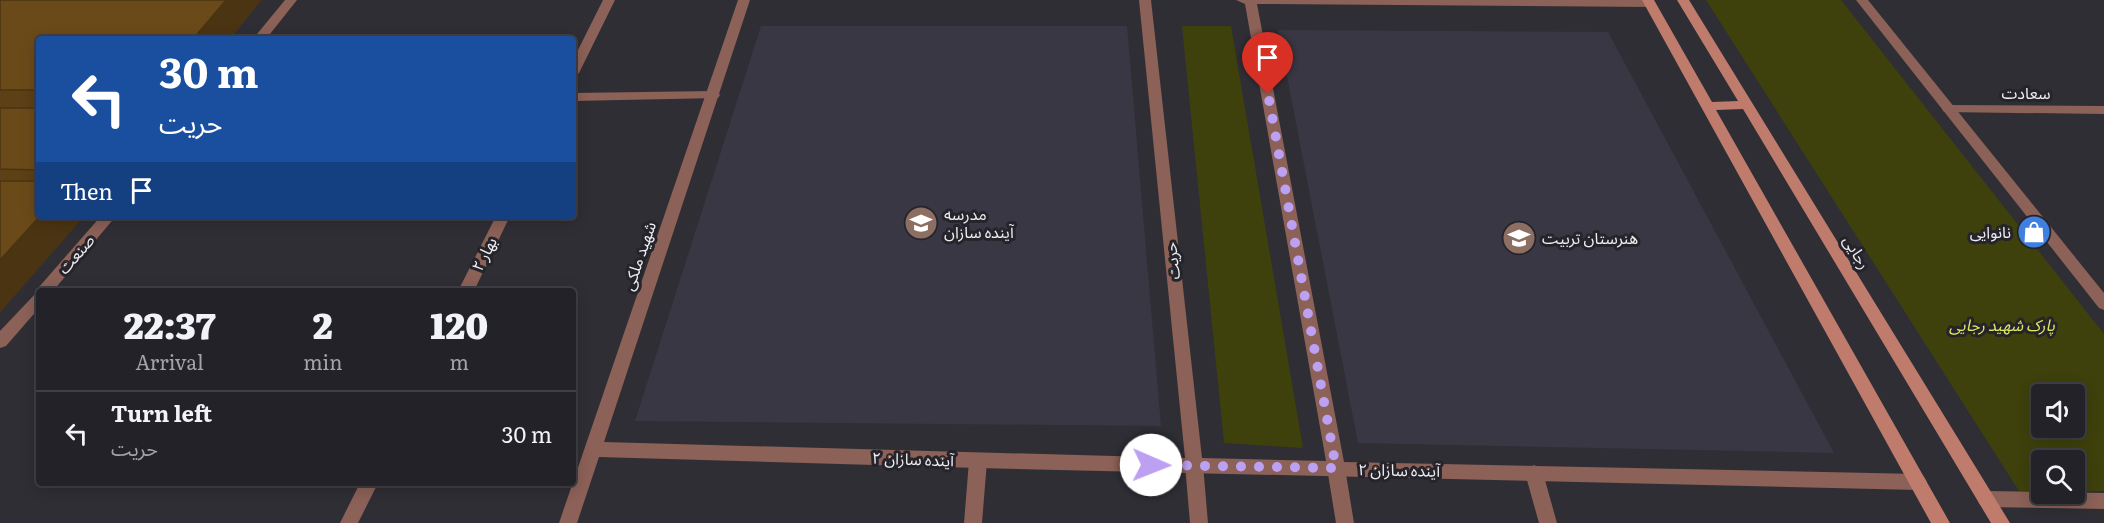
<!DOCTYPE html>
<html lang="en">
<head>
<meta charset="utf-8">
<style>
	:root { --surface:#232228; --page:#2b2a30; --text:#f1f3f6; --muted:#a3a4a8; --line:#403f45 }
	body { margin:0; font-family:Literata,"Noto Sans Arabic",serif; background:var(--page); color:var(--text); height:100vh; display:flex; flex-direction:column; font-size:22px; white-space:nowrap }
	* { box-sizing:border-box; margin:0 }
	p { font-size:20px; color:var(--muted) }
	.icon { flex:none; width:33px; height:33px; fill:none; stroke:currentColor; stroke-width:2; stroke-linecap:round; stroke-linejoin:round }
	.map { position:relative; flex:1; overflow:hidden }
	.panel { position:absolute; left:36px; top:288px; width:540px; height:198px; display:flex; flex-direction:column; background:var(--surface); border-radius:6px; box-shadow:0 3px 15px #0003,0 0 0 2px var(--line) }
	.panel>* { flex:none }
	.guide { position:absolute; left:36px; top:36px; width:540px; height:183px; border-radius:6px; box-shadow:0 3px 15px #0003,0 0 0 2px var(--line); background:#1a4fa0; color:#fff; overflow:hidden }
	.fabs { position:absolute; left:2031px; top:384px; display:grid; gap:12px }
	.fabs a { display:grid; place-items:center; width:54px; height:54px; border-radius:6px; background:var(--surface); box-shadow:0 3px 15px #0003,0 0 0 2px var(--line); font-size:30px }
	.pin { position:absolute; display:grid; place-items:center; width:51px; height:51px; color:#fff; margin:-62px -26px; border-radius:50% 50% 50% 0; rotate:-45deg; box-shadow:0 0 6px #0007 }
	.pin .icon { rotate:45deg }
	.me { position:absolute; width:66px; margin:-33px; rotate:91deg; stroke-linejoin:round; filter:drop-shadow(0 0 4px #0008) }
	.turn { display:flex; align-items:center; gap:21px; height:126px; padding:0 24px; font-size:27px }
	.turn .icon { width:78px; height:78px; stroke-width:2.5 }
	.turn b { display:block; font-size:42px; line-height:51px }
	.then { display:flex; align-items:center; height:57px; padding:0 24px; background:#0003; gap:12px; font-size:22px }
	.eta { display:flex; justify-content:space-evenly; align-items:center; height:102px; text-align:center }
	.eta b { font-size:36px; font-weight:800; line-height:42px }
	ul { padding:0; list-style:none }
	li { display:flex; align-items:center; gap:18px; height:84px; padding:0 24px; border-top:2px solid var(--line) }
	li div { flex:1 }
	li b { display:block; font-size:22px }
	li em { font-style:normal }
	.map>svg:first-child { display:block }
	.built { fill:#393743 }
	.green { fill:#3e410c; fill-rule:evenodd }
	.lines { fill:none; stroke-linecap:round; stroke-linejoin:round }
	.service { fill:#8c6157; fill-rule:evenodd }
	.minor { fill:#8c6157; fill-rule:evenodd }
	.tertiary { fill:#8c6157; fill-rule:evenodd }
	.secondary { fill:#bf7c6c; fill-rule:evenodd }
	.wall { fill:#5c4016 }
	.shaded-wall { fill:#4b3412 }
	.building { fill:#6b4a1a; stroke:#4b3412; stroke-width:1.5 }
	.route { stroke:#bca0f2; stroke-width:10; stroke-dasharray:0 18 }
	.labels { text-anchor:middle; stroke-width:6; stroke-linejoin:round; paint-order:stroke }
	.street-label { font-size:16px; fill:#eeedf2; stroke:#25242b }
	.poi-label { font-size:16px; fill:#eeedf2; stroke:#25242b; text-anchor:start }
	.park-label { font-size:16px; font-style:italic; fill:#dee960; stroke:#25242b }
</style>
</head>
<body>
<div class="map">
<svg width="2104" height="523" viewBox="0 0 2104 523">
	<rect width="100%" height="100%" fill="#2f2e35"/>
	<path class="built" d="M761,26h366l34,400 -526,-5z
		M1278,30l330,2 226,421 -476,-10z"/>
	<path class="green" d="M1706,0h135l263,334v157h-29l-1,-31h-32l-1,31h-22zM2042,394h32v34h-32z
		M1182,26h49l72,422 -79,-5z"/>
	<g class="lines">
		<path class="service" d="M603,0h12l-36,73 -6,4v-17z
			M1856,0h12l236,293v17l-5,-2z
			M713,91l5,1 2,3 -2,3 -145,3v-8z
			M496,216h14l-36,75h-16z
			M978,454l6,2 3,5 -5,62h-18l5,-62 3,-5z
			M1194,457l6,3 3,5 5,58h-18l-5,-58 3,-5z
			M1336,460l6,3 3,5 9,55h-18l-9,-55 3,-5z
			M1534,465l6,3 3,5 14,50h-18l-14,-50 3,-5z
			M360,483h18l-20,40h-18z"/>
		<path class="minor" d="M738,0h12l-146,442 581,16 -46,-458h12l51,458 124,3 -81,-457 -9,-4h414l6,4 -2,3 -397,-3 87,458 574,12 6,3 3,5 -3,5 -6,3 -940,-22 -379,-11 -22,66h-18z
			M1949,105l155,1v8l-160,-2 -2,-3 2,-3z
			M1986,491l118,2v16l-118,-2 -6,-2 -3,-6 3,-6z"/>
		<path class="tertiary" d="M285,0h12l-31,39h-13z
			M101,216h15l-63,75h-14v17l-33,38 -6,2v-17l37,-39 2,-5z"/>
		<path class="secondary" d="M1642,0h12l58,102 26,-1 -61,-101h12l321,523h-19l-248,-414 -27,1 234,413h-19z"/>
	</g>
	<path class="wall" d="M0,0h261l-31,39h-191v177h45l-84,96z"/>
	<path class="shaded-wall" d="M226,0h35l-31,39h-37z
		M40,216h44l-84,96v-52z"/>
	<path class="building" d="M0,0h226l-33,39h-154v51h-39z
		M0,108h39v62l-39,-1z
		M0,181h39v35h1l-40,44z"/>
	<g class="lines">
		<path class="route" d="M1151,465l185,3 -68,-374"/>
	</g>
	<defs>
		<g id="school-disc" transform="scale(1.725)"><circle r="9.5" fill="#8d6e63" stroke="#25242b"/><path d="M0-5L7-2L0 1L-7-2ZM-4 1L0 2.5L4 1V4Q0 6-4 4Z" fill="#fff"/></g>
		<g id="shop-disc" transform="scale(1.725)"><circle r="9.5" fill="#3f7fe0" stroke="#25242b"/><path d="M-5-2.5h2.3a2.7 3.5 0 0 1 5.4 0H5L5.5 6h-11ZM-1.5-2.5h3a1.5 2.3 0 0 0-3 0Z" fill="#fff"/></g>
	</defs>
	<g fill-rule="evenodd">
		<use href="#school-disc" x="921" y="223"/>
		<use href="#shop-disc" x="2034" y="232"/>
		<use href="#school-disc" x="1519" y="238"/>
	</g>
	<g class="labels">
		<g class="street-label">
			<text x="2026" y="99">سعادت</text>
			<text transform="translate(1857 252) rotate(59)" y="6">رجایی</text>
			<text transform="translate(76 254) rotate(-49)" y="6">صنعت</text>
			<text transform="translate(484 254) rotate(-63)" y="6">بهار ۲</text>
			<text transform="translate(639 256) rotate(-71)" y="6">شهید ملکی</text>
			<text transform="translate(1172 261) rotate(-96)" y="6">حریت</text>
			<text transform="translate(913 459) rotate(2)" y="6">آینده سازان ۲</text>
			<text transform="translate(1399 470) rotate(1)" y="6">آینده سازان ۲</text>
		</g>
		<g class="poi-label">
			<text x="944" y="220">مدرسه<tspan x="944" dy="18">آینده سازان</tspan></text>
			<text x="2011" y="238" text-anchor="end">نانوایی</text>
			<text x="1542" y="244">هنرستان تربیت</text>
		</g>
		<g class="park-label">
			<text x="2002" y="331">پارک شهید رجایی</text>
		</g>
	</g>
</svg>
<div class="fabs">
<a><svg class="icon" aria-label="sound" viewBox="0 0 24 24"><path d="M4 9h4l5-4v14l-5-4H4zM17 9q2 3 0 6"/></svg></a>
<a><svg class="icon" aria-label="search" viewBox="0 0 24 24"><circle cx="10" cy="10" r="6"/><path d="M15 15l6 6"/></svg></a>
</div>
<div class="pin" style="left:1268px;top:94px;background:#d93025"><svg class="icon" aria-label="arrive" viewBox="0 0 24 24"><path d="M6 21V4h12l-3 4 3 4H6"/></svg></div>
<svg class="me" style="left:1151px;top:465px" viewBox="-20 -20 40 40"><circle r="19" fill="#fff"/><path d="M0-13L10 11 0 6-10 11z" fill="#bca0f2"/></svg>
<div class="guide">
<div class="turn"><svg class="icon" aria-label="left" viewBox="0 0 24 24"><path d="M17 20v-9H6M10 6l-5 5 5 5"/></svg><div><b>30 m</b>حریت</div></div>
<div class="then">Then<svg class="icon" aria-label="arrive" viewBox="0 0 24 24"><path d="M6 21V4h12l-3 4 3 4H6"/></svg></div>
</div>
<section class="panel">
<div class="eta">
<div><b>22:37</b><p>Arrival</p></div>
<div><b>2</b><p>min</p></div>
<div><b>120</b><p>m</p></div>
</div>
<ul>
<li><svg class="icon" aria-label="left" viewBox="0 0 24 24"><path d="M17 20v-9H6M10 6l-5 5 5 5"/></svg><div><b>Turn left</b><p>حریت</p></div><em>30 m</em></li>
</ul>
</section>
</div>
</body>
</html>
